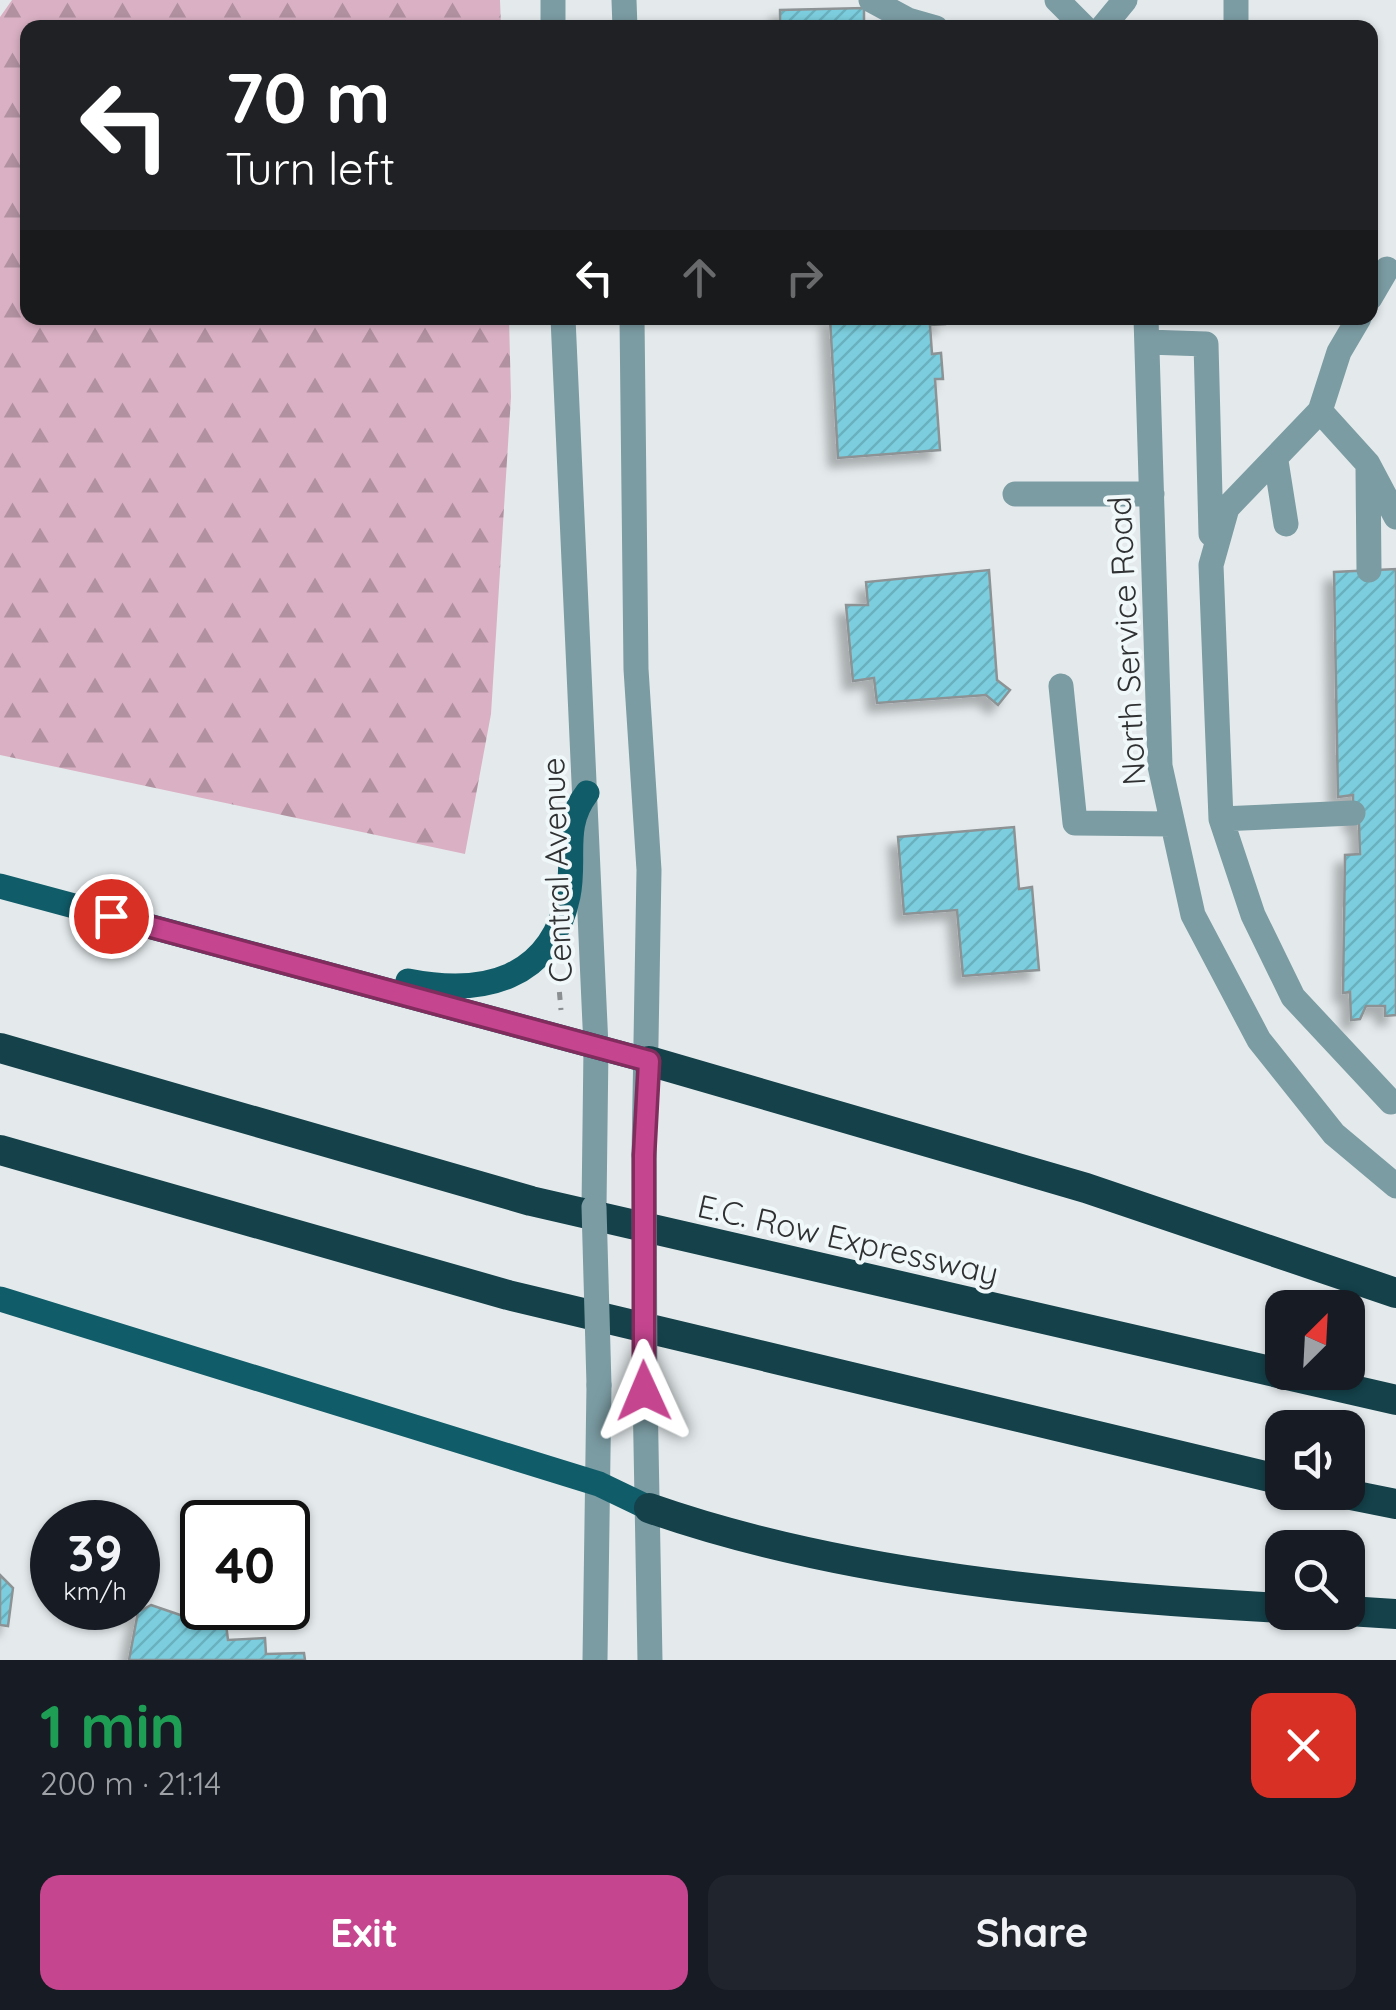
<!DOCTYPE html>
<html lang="en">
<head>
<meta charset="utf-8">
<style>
	:root { --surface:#171b24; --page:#20242c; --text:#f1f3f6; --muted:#9ea1a6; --accent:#c5458f }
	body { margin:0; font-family:Quicksand,sans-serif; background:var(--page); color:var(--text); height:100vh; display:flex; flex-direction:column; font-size:38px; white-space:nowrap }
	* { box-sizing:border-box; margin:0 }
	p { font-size:32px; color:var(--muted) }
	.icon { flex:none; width:55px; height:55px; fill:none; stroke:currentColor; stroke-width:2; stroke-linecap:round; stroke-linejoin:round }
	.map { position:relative; height:1660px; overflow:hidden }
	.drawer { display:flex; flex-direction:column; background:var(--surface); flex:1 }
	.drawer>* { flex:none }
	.top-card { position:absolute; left:20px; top:20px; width:1358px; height:305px; border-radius:20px; box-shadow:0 2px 8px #0004; background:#202124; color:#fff; overflow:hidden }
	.needle { width:65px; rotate:24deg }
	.controls { position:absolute; left:1265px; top:1290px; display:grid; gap:20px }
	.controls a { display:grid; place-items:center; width:100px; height:100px; border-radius:20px; background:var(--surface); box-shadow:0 2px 8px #0004; font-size:50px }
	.speed { position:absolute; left:30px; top:1500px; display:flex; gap:20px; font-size:50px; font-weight:700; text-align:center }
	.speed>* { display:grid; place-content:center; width:130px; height:130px; border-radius:50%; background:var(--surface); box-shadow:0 2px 8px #0004; line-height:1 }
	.speed small { font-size:25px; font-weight:400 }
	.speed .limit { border:5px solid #111; border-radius:15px; background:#fff; color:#111 }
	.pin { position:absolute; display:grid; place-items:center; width:85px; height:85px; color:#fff; margin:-42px; border:5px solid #fff; border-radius:50%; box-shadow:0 2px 10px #0007 }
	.me { position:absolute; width:110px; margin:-55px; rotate:359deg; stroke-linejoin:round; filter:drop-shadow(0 0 8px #0008) }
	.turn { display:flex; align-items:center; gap:35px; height:210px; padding:0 40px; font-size:45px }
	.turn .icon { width:130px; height:130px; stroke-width:2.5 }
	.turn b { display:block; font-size:70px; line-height:85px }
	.lanes { display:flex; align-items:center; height:95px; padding:0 40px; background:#0003; justify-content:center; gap:50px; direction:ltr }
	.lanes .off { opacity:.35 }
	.round { display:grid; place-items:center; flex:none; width:105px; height:105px; border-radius:20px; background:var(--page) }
	.head { display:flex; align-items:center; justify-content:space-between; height:170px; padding:0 40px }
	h1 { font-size:60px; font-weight:700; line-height:75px; color:#1e9e55 }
	.button { display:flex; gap:20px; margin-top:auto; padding:20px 40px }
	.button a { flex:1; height:115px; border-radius:20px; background:var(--accent); color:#fff; font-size:40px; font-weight:700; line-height:115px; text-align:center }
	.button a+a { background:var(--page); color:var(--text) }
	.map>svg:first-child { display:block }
	.forest { fill:url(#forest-firs) }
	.building { fill:url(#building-hatch); stroke:#8d9394; stroke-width:2.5; filter:url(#shadow) }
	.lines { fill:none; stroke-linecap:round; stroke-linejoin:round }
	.path { stroke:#8b8f91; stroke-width:5; stroke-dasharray:8 8; stroke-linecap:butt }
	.minor { stroke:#7b9ca3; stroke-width:25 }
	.major { stroke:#105c69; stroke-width:25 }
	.highway { stroke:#14414a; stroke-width:30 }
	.minor-bridge { stroke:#7b9ca3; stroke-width:25 }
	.route-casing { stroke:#802d5d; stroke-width:25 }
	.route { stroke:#c5458f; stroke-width:18 }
	.labels { text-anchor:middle; stroke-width:8; stroke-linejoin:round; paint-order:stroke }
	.street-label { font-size:32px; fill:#2f3132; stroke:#f1f8f9 }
</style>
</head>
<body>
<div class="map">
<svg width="1396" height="1660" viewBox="0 0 1396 1660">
	<defs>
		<pattern id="forest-firs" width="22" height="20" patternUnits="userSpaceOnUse" patternTransform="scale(2.5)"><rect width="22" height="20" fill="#dab1c4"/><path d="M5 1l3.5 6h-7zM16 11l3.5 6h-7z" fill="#b191a0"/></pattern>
		<pattern id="building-hatch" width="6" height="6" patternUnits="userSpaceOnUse" patternTransform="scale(2.5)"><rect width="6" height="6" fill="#7bcede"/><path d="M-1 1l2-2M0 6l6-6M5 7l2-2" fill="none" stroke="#6bb1bf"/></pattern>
		<filter id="shadow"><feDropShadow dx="-9" dy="9" stdDeviation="5" flood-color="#0004"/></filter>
	</defs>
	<rect width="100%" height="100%" fill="#e4eaec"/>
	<path class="forest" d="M12,0h488l1,27 -473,1v290h481l2,79 -20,317 -26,140 -465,-99v-738z"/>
	<path class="building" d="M864,8v20h-84v-18z
		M830,318h115v6l-15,1 2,29 9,-1 2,26h-8l5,71 -102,8z
		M1396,569v446l-11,1v-10h-19l-6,13 -9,1 -1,-28 -7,1 2,-138 15,-1 -1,-31 -6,-1v-27l-15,2 -4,-225z
		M989,570l8,110 13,10 -12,15 -12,-10 -109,8 -3,-25 -21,3 -7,-76h22l-2,-23z
		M1014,827l5,62 13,-2 7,83 -76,6 -6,-66 -53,4 -6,-77z
		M0,1575l13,13 -5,38 -8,-1z
		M151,1605l38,13 1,9 36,-3 2,16 37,-2 1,16 38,-1 1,7h-176l9,-48z"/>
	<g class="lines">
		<path class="path" d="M558,976l3,34"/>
		<path class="minor" d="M553,0v28
			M624,0l1,28
			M871,0l37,20 28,8
			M1057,0l28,28
			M1236,0v28
			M1102,28l23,-28
			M1370,298l17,-29
			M563,318l33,729 -2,160
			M632,318l4,351 13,201 -5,285
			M1146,318l14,448 33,149 66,125 75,94 62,52
			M1359,318l-20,34 -19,59 -93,97 -16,57 10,254 32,96 40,82 98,105
			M1147,342l59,2 5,190
			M1320,411l48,53 28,53
			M1276,461l10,63
			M1368,469l1,101
			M1015,494h137
			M1061,686l14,137 97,1
			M1221,819l132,-6
			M645,1391l5,269
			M595,1660l4,-275"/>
		<path class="major" d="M0,886l649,175
			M408,981c75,15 143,-1 160,-85 8,-39 -7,-69 19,-103
			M0,1299l599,185 50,24"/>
		<path class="highway" d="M0,1048l531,153 865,199
			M649,1061l437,127 310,105
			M0,1150l508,145 774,185
			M1336,1492l60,12
			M649,1508c194,68 428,89 633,100
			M1348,1611l48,3"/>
		<path class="minor-bridge" d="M644,1155l1,236
			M594,1207l5,178"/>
	</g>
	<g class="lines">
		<g class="route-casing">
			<path id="route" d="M111,916l538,145 -5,94v236"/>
		</g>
		<use href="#route" class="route"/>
	</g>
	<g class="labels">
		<g class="street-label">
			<text transform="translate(1127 641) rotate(-93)" y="11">North Service Road</text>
			<text transform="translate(557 870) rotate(-92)" y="11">Central Avenue</text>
			<text transform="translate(848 1240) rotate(13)" y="11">E.C. Row Expressway</text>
		</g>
	</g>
</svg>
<div class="controls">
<a><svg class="needle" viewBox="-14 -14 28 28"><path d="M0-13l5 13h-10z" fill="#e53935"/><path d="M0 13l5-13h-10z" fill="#9ea1a6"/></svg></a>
<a><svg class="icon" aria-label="sound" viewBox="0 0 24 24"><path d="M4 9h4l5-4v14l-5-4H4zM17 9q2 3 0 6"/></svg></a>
<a><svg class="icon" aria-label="search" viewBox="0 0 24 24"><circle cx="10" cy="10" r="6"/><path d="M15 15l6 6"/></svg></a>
</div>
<div class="speed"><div>39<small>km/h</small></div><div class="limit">40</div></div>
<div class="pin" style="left:111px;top:916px;background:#d93025"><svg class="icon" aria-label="arrive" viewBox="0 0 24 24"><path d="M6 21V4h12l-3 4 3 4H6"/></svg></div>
<svg class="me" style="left:644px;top:1391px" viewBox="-20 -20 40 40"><path d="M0-17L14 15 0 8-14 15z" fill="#c5458f" stroke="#fff" stroke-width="4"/></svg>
<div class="top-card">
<div class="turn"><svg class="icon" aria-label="left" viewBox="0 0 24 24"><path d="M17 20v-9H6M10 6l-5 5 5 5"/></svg><div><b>70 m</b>Turn left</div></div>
<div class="lanes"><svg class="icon" aria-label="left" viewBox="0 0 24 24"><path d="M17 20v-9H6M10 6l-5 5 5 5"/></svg><svg class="icon off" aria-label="ahead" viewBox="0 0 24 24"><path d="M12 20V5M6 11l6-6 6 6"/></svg><svg class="icon off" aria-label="right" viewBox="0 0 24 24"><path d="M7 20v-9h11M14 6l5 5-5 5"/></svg></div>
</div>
</div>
<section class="drawer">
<div class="head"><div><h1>1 min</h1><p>200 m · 21:14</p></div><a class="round" style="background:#d93025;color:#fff"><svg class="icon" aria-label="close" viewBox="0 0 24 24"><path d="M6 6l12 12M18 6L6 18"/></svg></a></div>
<div class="button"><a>Exit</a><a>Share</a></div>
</section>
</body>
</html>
